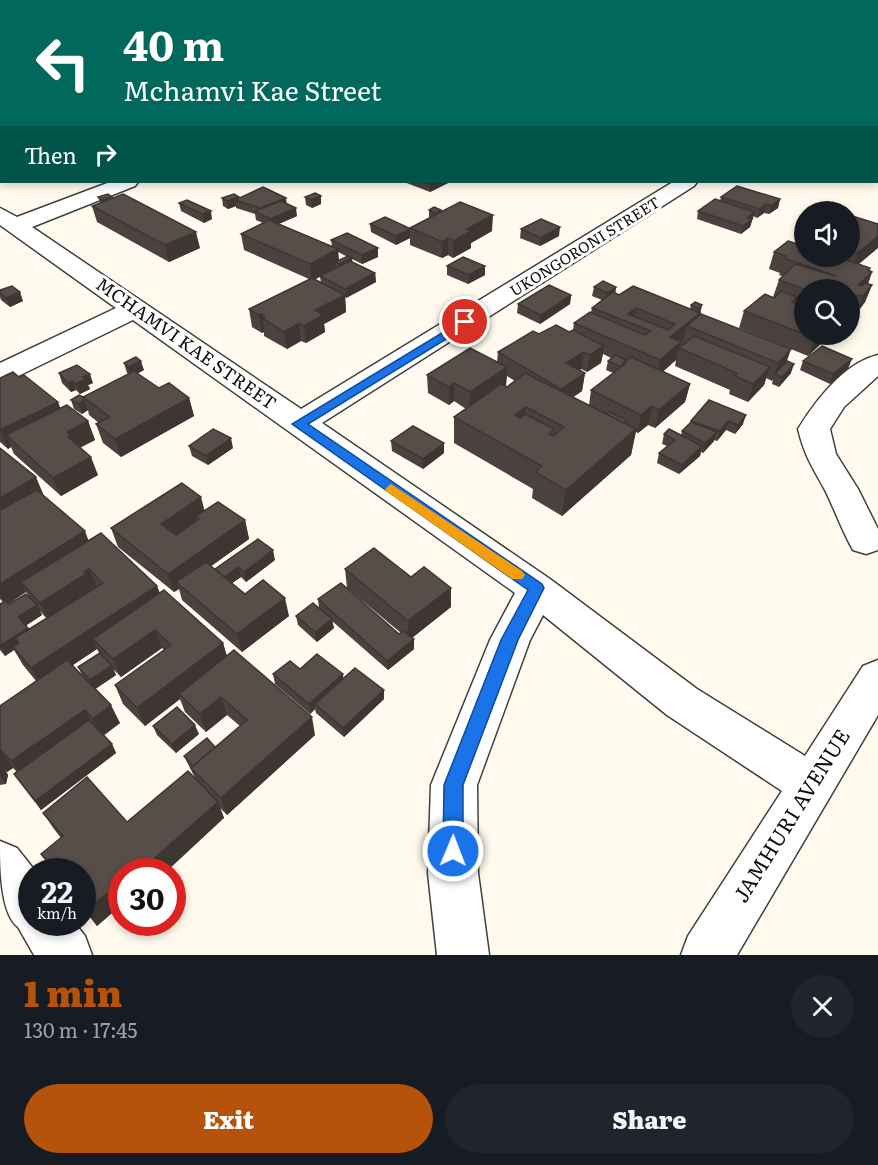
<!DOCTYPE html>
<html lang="en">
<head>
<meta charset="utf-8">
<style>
	:root { --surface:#171b24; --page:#20242c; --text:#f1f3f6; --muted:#9ea1a6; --accent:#b45309 }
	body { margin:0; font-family:Literata,serif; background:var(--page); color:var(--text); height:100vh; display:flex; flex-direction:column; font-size:22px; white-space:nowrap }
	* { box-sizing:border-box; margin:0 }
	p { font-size:20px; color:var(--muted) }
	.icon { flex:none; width:33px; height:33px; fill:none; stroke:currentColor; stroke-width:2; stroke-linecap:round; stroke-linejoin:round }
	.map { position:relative; height:955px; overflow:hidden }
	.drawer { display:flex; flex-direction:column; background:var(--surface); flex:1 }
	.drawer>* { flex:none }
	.guide { position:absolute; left:0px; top:0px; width:879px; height:183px; box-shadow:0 3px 9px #0003; background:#00695c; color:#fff; overflow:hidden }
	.controls { position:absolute; left:794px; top:201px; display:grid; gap:12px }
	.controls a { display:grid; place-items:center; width:66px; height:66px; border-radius:50%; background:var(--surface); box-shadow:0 3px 9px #0003; font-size:30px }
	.speed { position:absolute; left:18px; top:858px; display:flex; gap:12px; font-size:30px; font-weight:700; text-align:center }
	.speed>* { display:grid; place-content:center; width:78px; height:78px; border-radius:50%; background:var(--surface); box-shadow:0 3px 9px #0003; line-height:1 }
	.speed small { font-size:15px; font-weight:400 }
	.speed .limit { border:9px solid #d22; background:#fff; color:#111 }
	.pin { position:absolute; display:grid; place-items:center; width:51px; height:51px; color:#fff; margin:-26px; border:3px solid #fff; border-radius:50%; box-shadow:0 2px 6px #0007 }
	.me { position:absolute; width:66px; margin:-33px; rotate:1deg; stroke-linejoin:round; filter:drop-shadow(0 0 4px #0008) }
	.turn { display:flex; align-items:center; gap:21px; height:126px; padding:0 24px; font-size:27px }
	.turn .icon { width:78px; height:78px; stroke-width:2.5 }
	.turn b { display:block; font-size:42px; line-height:51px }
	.then { display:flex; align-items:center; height:57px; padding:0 24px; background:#0003; gap:12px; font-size:22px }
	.round { display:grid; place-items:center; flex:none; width:63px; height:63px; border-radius:32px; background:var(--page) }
	.head { display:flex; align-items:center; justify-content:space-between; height:102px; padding:0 24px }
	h1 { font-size:36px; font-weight:800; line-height:45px; color:var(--accent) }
	.button { display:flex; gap:12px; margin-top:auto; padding:12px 24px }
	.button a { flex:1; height:69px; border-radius:36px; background:var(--accent); color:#fff; font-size:24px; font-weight:800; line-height:69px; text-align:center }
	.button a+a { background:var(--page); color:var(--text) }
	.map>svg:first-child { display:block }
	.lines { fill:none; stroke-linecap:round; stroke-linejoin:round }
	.minor-casing { stroke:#404040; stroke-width:3 }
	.minor { fill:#fff; fill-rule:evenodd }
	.wall { fill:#4b423f; fill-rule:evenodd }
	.shaded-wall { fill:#3d3633 }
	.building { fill:#574d49; stroke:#3d3633; stroke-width:1.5; fill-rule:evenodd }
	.route { fill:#1a73e8; stroke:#114b97; stroke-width:1.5 }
	.slow { fill:#f59e0b }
	.labels { text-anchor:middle; stroke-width:6; stroke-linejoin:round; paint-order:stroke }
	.far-street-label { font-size:15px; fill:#0d0d0d; stroke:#fff }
	.street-label { font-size:18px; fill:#0d0d0d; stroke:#fff }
	.near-street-label { font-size:21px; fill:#0d0d0d; stroke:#fff }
</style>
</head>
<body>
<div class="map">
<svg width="878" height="955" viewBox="0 0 878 955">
	<rect width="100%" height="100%" fill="#fffaed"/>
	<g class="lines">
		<g class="minor-casing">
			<path id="minor" d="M104,0h16l1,2h-16z
				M219,0h18l-19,2z
				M604,0h16l-17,2z
				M0,52h2v10h-2z
				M110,182h28l-3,4 -103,41 269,182 372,-227h24l-3,4 -372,237 228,156 147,110 108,67 58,-90 15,-6v55l-141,240h-56l7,-19 94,-145 -115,-76 -124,-100 -13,25 -53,145 1,88 11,82h-52l-9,-82 3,-88 59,-145 25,-47 -382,-273 -123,60 -10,3v-20l116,-55 -116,-83v-17l17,9z
				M878,355v21l-34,31 -14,22 6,25 22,35 20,40v21l-12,4 -13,-4c-11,-19 -18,-40 -28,-60 -13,-24 -20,-33 -27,-61 18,-29 46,-66 80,-74z
				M0,841l17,7 19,24h-4v50h42l11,14 7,19h-58l-16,-28c-18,-13 -18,-62 -18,-86z"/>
		</g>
		<use href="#minor" class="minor"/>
	</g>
	<path class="wall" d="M145,0h47v1l-45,1z
		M811,0h24v2h-25z
		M839,0h33l5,2h-38z
		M0,131l2,1v34l-2,-1z
		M404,182h46l-20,10z
		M321,196v8l-9,4 -6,-3 -1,-8z
		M98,197h14v1l88,50 -31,14 -72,-40 -5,-16 8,-3z
		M721,197l59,2 -2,9 -9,6 -5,-1 -7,5 -4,-2 -3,11 -9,7 -44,-15 1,-8 22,-10z
		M222,198h64v5l11,13 -18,8 53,22 -1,-6 47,8v9l-16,7 -10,-5v3l23,11 1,9 -30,16 -1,-1 1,15 -22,12 1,8 -19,11 -5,-2 -14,8 -23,-13v-4l-2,1 -10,-6 -3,-18 60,-30 -65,-29 -3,-16 22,-11 -7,-3 -1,-6 -19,-6v-2l-8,3 -5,-3zM338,252l10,5 -9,3zM320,277l1,5 -6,-3z
		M179,203l33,16 -8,4 -23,-12z
		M429,210h12v2l51,19 -21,12v5l-18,10 -5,-3 -6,3 -32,-13v-7l-14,7 -25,-13 -1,-8 40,5 19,-10z
		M849,215l29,9 -20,40 12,4 -1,2 3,2 -4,12 4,1 -7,17 -9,12 -5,-2 -2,2v-24h-45v44h21l-3,9 -14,13 -69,-28 5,-17 31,-14h-2l6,-17 3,-4 -3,-1 1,-2 -11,-4 5,-17 30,4h45z
		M521,229l38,7 -19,10 -20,-8z
		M447,266l38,9 -17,9 -21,-9z
		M594,287h22l-1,6 4,2 71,14 1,-4h11l-2,10 86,47 5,11 -12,14 -7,-3 1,-5 -1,2 -6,-3 -2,7 -16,17 -19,-8 1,-4 -55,-24 1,-6 -13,11 27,13 -5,18 -30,26 -7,-3 -10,8 -2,-1 -5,23 -69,61 -30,-18 1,-9 -79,-46v-26l12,-8 -12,-8 -5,4 -21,-12 -1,-18 70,-13 1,-10 41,-18 30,-2 4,-2 1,-7 17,-11 1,-4 10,-8 -10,-4zM603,354l8,4 -3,3 -2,9 7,3 -22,17 -2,15 -16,-8 9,-6 3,-18 -5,-3 1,-1 6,3 14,-9zM507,376l8,5 -8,6 -2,-1 1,-1z
		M0,290l23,11 -13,6 -9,-7 -1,-3z
		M571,295l-1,9 -30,20 -23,-11 1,-9z
		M803,361l45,8 -18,15 -30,-14z
		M124,363l20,7 -7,4 22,14 30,10 5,18 -73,41 -18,-14 -7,-19 3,-1 -10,-8 -1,-5 -6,4 -8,-5 -3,-9 12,-3 46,-23 -2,-1z
		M59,373l34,10 -5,2 2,4 -10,5 -4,-4 -5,2 -9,-9z
		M0,378l88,43 7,19 -15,7 18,28 -37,21 -47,-42 -3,-7 -3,2 -8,-7z
		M709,400l34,24 -8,10 -9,-4 -9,11 -3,-1v1l-11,12 -2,-1 -1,4 -21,18 -22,-11 2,-10 8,-7 -5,-2 2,-10 17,1 1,-4 9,-8v-2z
		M391,441l53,2v10l-21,16 -31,-18z
		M189,446l44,2 -25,17 -16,-9z
		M0,448l44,48 45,45 68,45 3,7 63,50 4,13 88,79 -88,80 -7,-7 4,10 -102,54v36l-2,-2 -23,20 -15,-19v-35h-27l-14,-18 20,-16 -7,-9 -11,-16 84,9 68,-44 -11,-22 31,-9 25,-21 -13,-11 -21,17 -21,-20 -5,-13 -35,27 -22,-22 -8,-19 49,-35 -2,-2 -41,29 -8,-8 3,6 -21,14 25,34 -17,12 9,9 4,9 -75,57 -27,-36 3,-2 -4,-4 -6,4 -2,-3 3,6 -2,9 -6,1v-79l36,-25 -13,-16 -9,-15 -9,6 -5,-6v-46l3,-2 -3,-3zM26,592l2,3 -20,9zM39,610l8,9 -18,11 -3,-5 16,-10zM97,649l2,4 -21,14 4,8 -9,-10z
		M204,510l41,10 4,19 -38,27 4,3 60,-9 -29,22 -5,-5 -9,6 13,11 44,22 -47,36 -60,-52 -3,-11 -5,3 -56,-45 -7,-19z
		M345,569l66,8 40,11v19l-39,31 2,11 -26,21 -56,-49 2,7 -17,14 -19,-17 -2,-9 23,-8 -1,-9 81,35 2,-1 -54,-45z
		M300,669l43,5v5l41,11v9l-40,38 -28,-24 -1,-4 -5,5 -35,-30 -2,-10z
		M153,726l46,8 -23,19 -19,-18z"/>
	<path class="shaded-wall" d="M67,0h23v2h-23z
		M168,0h24v1l-29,1z
		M534,0h16l-2,2h-18z
		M435,182h15l-20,10v-8z
		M321,196v8l-9,4 -1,-8z
		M112,197l2,8 -10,3 -2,-8z
		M239,197l1,4 -5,-1 1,6 -8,3 -1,-8z
		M286,198l1,8 -26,9 -1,-7z
		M780,199l-2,9 -9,6 2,-8z
		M766,204l-2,9 -7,5 3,-9z
		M296,208l1,8 -26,11 -1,-8z
		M211,211l1,8 -8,4 -2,-9z
		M755,212l-5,15 -9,7 6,-16z
		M493,215l-1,16 -21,12v5l-18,10 1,-17 13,-12z
		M560,227l-1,9 -19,10 1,-8z
		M410,230v8l-14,7v-9z
		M196,232l4,16 -31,14 -4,-17z
		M878,236v12l-26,22 6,-17z
		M448,238v17l-6,3v-16z
		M378,248v9l-16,7v-9z
		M338,249l1,15 13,-6 1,9 -13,6 -1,-9 -4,-2 1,6 -24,13 -2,-17z
		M485,266v9l-17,9 1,-9z
		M870,268l-4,10 6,-6 -6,17 -8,6 -7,17 -2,2v-10l9,-19z
		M375,273l1,9 -30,16 -1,-9z
		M872,285l-7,17 -9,12 7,-18z
		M616,287l-1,9 -10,6 2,-9z
		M20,292l3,9 -13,6 -4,-9z
		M345,295l1,17 -22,12 1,8 -19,11 -2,-17 11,-16z
		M571,295l-1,9 -30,20 1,-9z
		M702,305l-6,25 -9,-4 -4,15 -2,2 -2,5 -3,12 -20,18 4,-18 10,-23 25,-20 3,-9z
		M636,308l-3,16 -5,-10z
		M262,314l2,18 -2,1 -3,-18z
		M299,323l2,18 -14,8 -3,-17z
		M819,334h6l-3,9 -14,13 7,-18z
		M604,346l-3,17 -14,9 3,-17z
		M791,349l-6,18 -10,7 -3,7 6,-18z
		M584,352l-3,17 -17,12 2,-18z
		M852,359l-4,10 -18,15 3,-10z
		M141,361l3,9 -13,6 -3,-9z
		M794,364l-3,9 -12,14 3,-10z
		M507,367l-1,18 -37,25 1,-18z
		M770,367l-6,18 -16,17 5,-18z
		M585,373l-3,18 -23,16 2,-18z
		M90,374l3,9 -5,2 2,4 -10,5 -4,-10 7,-7z
		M72,381l4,9 -5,2 -3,-9z
		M454,383v18l-5,4v-18z
		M690,384l-5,18 -30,26 4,-18z
		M189,398l5,18 -73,41 -6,-18z
		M84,401l4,9 -6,4 -3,-10z
		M58,402l7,18 -59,15 5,12 -3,2 -8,-19z
		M652,406l-4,19 -10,8 3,-18z
		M526,407l-2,24 -9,-16z
		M746,415l-3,9 -8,10 3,-9z
		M88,421l7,19 -19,10 -1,5 -8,-23z
		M728,421l-2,9 -9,11 3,-10z
		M636,429l-5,26 -69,61 4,-26z
		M717,432l-3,9 -11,12 2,-10z
		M231,438l2,10 -25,17 -2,-9z
		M444,443v10l-21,16v-10z
		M702,446l-2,10 -21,18 3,-9z
		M91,457l7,18 -37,21 -8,-18z
		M36,477l8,19 -44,25v-23z
		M201,497l5,19 -7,3 -3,-3 1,6 -30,20 -6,-18z
		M245,520l4,19 -67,48 -6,-5 3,7 -5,3 -6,-18z
		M85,531l7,19 -71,32 5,10 -20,13 -6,-11v-10z
		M273,550l2,10 -29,22 -2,-10z
		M238,567l3,10 -16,11 -2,-10z
		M89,569l8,19 -48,33 -9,-18z
		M157,586l6,18 -70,35 4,10 -56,37 -10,-18z
		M451,588v19l-42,33 -1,-19z
		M285,598l4,18 -47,36 -5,-18z
		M37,605l5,10 -18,12 -6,-10z
		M332,619l2,9 -17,14 -2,-10z
		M28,628l5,9 -18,1 5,8 -7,1 1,3 -9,6 -5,-10z
		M155,630l7,18 -41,29 -8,-18z
		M414,639v10l-26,21 -1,-9z
		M223,643l5,18 -49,33 1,5 -35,27 -8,-18z
		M112,666l4,9 -22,15 -4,-10z
		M343,674l1,9 -29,21v5l-5,5 -1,-10z
		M384,690v9l-40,38 -1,-9z
		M221,697l6,18 -21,17 -6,-18z
		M111,705l9,18 -18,14 -9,-18z
		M85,710l9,18 -71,51 -12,-18z
		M312,717l3,18 -88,80 -6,-17z
		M195,725l4,9 -23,19 -4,-9z
		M112,744l4,9 -75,57 -6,-9z
		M1,750l12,18 -6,4 -7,-10v-11z
		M0,762l8,13 -2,9 -6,-9z
		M218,802l6,16 -58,54h-27z
		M122,887v20l-8,-13z
		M110,891l10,15 -23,20 -11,-15z"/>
	<path class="building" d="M0,0h11l3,1 19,-1 -7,2h-24v2l-2,-1z
		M34,0h35l4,2h-36z
		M273,0h36l-4,2h-39z
		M515,0h19l-4,2h-9z
		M660,0h26l8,2h-26z
		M756,0h7l5,1 -15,1z
		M850,0h21l6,2h-19z
		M0,131l2,1v22l-2,-1z
		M424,182h11l-5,2z
		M737,186l43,13 -9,7 -5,-2 -6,5 -39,-12z
		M263,187l23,11 -26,10 -25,-8z
		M315,193l6,3 -10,4 -6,-3z
		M108,194l4,3 -10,3 -4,-3z
		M123,194l73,38 -31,13 -73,-39z
		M234,194l5,3 -12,4 -5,-3z
		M715,199l40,13 -8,6 5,1 -9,7 -45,-15z
		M187,200l24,11 -9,3 -23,-11z
		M281,201l15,7 -26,11 -15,-8z
		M460,202l33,13 -26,14 4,2 -17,10 -6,-3 -6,4 -32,-14z
		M434,207l7,3 -6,3 -6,-3z
		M849,215l29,9v12l-20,17 -9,-3z
		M385,217l26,12 -15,7 -26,-12z
		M541,219l19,8 -19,11 -20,-9z
		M269,220l69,29 -28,15 -69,-30z
		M347,233l31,15 -16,7 -31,-15z
		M788,241l16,5v10h31l35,12 -2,2 4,2 -14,13 4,1 3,-3 7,2 -9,11 -5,-1 -9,9v-14h-42l-28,-10 16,-16 41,12 -52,-18 2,-2 -12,-4z
		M348,256l4,2 -13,6 -4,-2z
		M463,257l22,9 -16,9 -22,-9z
		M350,261l25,12 -30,16 -25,-13z
		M312,278l33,17 -30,15 8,5 -19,11 -5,-3 -15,9 -22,-14 3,-1 -3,-3 -3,1 -10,-6z
		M603,281l13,6 -9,6 -13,-6z
		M549,285l22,10 -30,20 -23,-11z
		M12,286l8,6 -14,6 -6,-5v-3z
		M633,286l67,27 -30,24 11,5 -21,18 -86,-37 16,-11 55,23 6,-4 -59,-23 21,-16 6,3zM636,308l39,16 -7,6 -40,-16z
		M781,291l16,6 -5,5 12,4v28l-60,-23 21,-17 9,4z
		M695,302l7,3 -4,3 -7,-3z
		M701,314l90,35 -13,14 -91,-37z
		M556,325l13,7 4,-2 31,16 -14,9 -6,-3 -18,11 19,10 -24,16 -63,-37 35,-21 6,3z
		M805,334h14l-4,4z
		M694,336l76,31 -17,17 -18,-8 2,-3 -58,-25z
		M822,346l30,13 -19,15 -30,-13z
		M470,348l37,19 -37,25 -16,-9 -5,4 -22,-12z
		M616,355l10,5 -3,3 -2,4 -13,-6z
		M136,357l5,4 -13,6 -4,-4z
		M631,357l59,27 -31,26 -7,-4 -11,9 -50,-25 34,-26 -2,-1z
		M787,361l7,3 -12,13 -7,-3z
		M77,365l13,9 -7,3 3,2 -10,5 -4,-3 -4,2 -9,-10z
		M134,371l25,17 10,-5 20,15 -74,41 -19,-15 14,-7 -27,-20z
		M13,372l6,5 5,-2 34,27 -58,28v-52z
		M525,373l111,56 -70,61 -31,-18 7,-6 -88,-49 47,-33 6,3zM526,407l38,20 -11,9 -4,-2 5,-5 -29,-15 -5,4 -5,-3z
		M79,395l4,2 1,4 -5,3 -8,-4z
		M709,400l37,15 -8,10 -10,-4 -8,10 -29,-10z
		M67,405l21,16 -21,11 3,4 -2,1 23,20 -38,21 -47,-43z
		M609,412l18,8 -3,3 -18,-9z
		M691,422l26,10 -12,11 -23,-12z
		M413,426l31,17 -21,16 -32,-18z
		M213,429l18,9 -25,18 -17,-10z
		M669,429l33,17 -20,19 -23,-12 16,-13 -11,-6z
		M0,448l36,29 -36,21z
		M182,483l19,14 -40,27 15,11 23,-16 -3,-3 22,-14 27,18 -77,54 -57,-46z
		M37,490l48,41 -85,53v-74z
		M101,533l56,53 -126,82 -18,-21 6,-4 -4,-5 88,-55 -14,-14 -5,3 2,2 -46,29 -19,-21z
		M258,539l15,11 -29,22 -6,-5 -13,10 -10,-8z
		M374,548l37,29 13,-10 27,21 -43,33 -63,-52z
		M206,562l39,32 18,-14 22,18 -48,36 -61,-52z
		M341,583l58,51 4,-3 11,8 -27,22 -69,-62z
		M164,590l59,53 -86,65 -22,-23 56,-40 -16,-15 -42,29 -20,-20z
		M26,594l11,11 -19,12 10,11 -28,18v-42l5,-3 4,3z
		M313,603l19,16 -17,13 -19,-16z
		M234,650l78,67 -91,81 -30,-30 56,-48 -26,-23 -21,17 -21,-20z
		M100,653l12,13 -22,14 -12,-13z
		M317,654l26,20 -34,30 -36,-30 17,-13 10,8z
		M67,660l44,45 -18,14 -8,-9 -74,51 -10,-11 -1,1v-45z
		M355,668l29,22 -41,38 -28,-24z
		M177,707l18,18 -23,19 -19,-18z
		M89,720l23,24 -77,57 -21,-27z
		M207,738l8,9 -22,19 -9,-10z
		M188,771l30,31 -79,70h-17v15l-8,7 -4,-3 -24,20 -4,-6v-33h-26l-15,-18 22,-18 -20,-23 44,-36 40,45z"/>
	<path class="route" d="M465,319l5,3 -1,3 -161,99 234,160 2,4 -26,52 -55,145v66l-3,7 -7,3 -7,-3 -3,-7 1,-66 57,-145 27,-50 -236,-166z"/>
	<path class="slow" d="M391,484l131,87 3,4 -3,4h-10l-125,-87 -2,-3z"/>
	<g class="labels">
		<g class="far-street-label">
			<text transform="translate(585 247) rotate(-32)" y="5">UKONGORONI STREET</text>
		</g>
		<g class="street-label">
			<text transform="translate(186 344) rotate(35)" y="6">MCHAMVI KAE STREET</text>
		</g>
		<g class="near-street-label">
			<text transform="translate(792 816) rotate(-58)" y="7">JAMHURI AVENUE</text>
		</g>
	</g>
</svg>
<div class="controls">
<a><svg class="icon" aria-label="sound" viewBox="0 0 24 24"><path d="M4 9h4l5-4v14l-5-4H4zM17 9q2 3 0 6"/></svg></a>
<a><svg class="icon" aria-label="search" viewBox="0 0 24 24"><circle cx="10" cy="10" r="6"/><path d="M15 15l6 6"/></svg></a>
</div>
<div class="speed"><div>22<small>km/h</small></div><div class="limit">30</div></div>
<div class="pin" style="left:465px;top:322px;background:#d93025"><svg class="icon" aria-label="arrive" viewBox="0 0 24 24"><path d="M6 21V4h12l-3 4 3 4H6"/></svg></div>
<svg class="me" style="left:453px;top:851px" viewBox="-20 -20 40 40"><circle r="17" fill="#1a73e8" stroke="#fff" stroke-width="3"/><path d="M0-11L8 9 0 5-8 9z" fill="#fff"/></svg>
<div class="guide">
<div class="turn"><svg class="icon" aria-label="left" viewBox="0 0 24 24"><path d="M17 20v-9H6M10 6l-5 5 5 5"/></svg><div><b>40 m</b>Mchamvi Kae Street</div></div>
<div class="then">Then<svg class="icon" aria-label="right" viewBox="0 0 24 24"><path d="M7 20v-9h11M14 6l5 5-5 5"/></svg></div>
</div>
</div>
<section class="drawer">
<div class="head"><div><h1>1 min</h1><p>130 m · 17:45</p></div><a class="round"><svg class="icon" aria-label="close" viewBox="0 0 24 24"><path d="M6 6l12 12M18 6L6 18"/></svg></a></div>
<div class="button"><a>Exit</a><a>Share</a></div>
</section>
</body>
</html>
